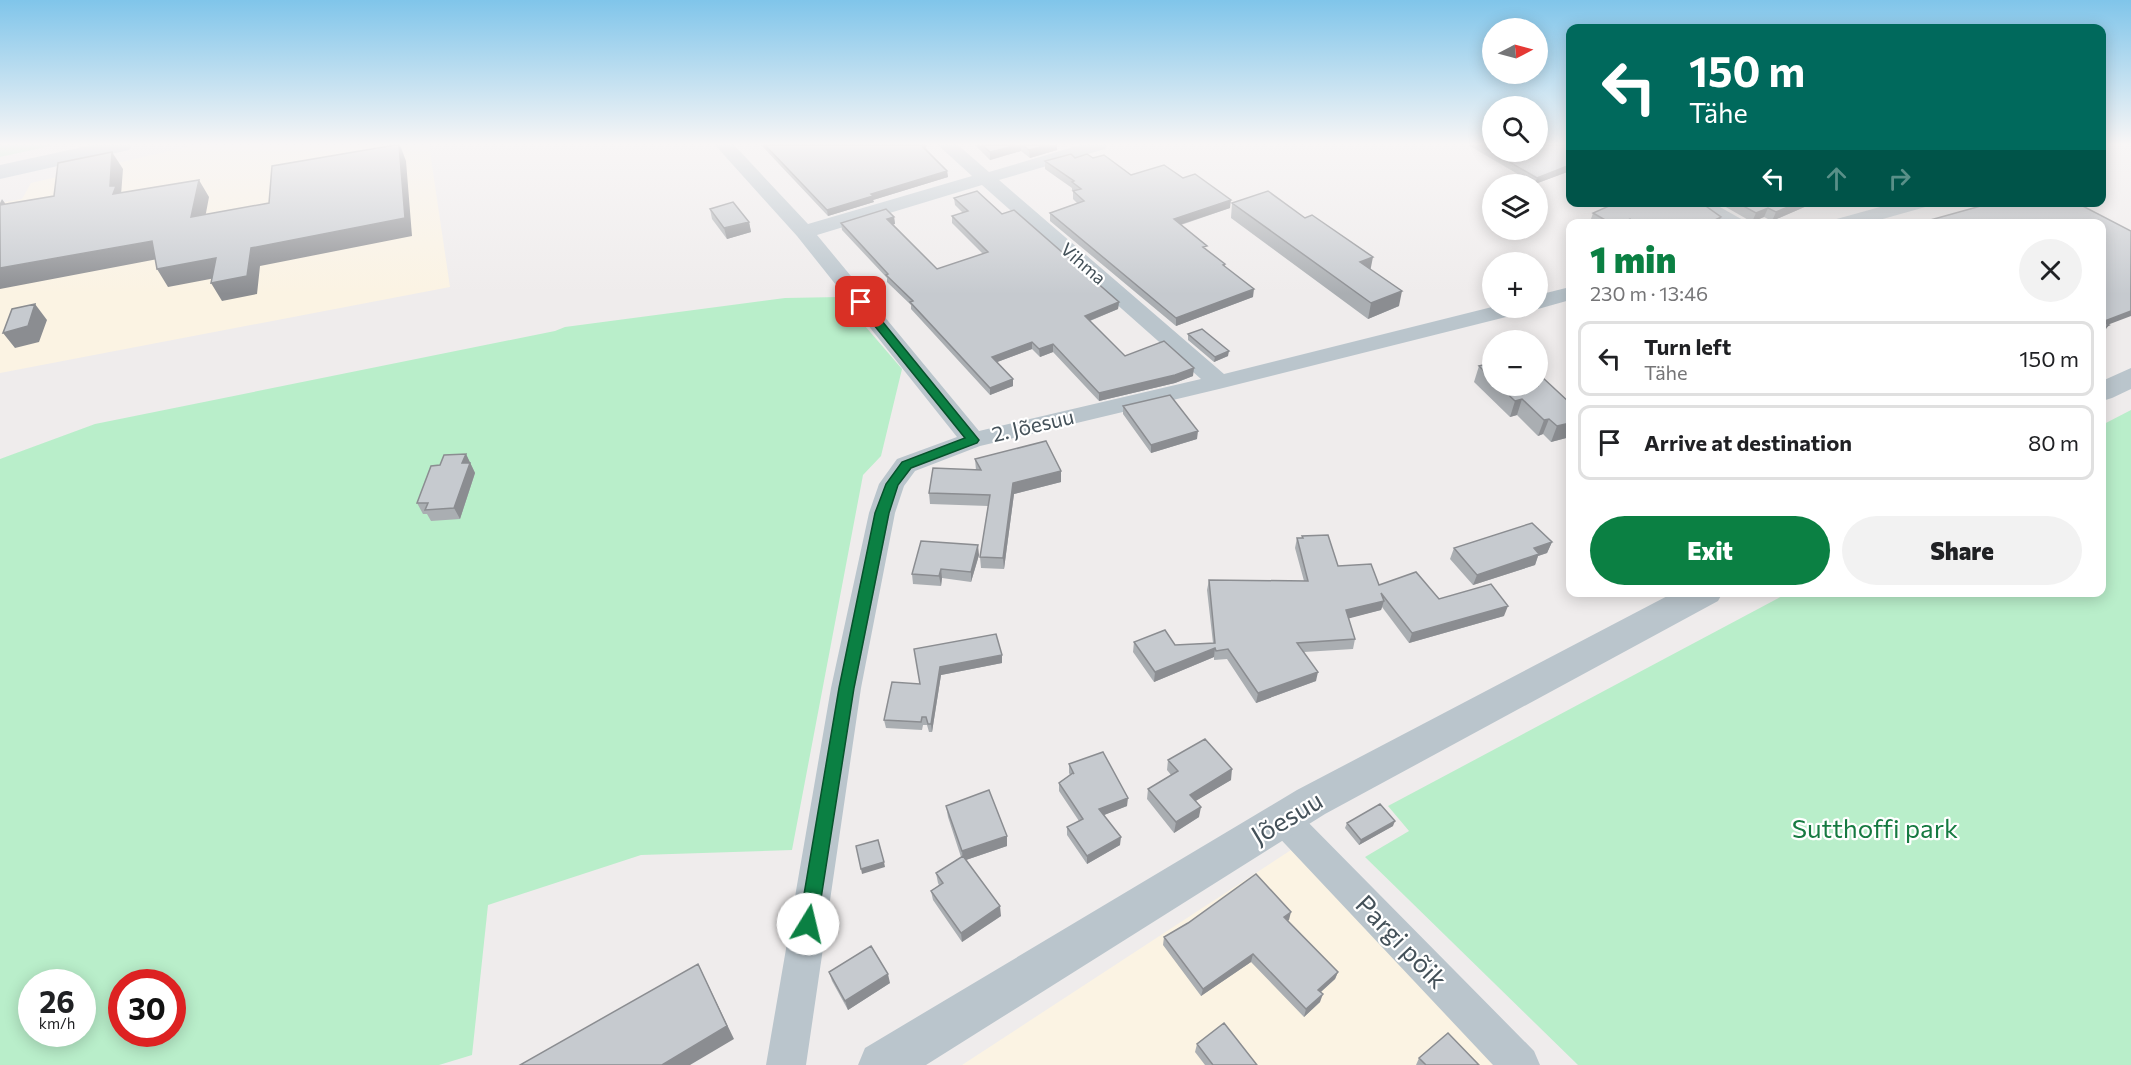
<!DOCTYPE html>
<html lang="en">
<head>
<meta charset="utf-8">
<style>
	:root { --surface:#fff; --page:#f2f2f2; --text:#202124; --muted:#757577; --line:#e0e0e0; --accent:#0b8043 }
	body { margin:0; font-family:Commissioner,sans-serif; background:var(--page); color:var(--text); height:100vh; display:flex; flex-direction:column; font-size:22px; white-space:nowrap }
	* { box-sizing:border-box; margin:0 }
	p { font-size:20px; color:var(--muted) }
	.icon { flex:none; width:33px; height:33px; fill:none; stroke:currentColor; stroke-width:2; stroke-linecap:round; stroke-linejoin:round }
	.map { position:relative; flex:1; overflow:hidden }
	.panel { position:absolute; left:1566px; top:219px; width:540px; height:378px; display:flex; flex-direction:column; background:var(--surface); border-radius:12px; box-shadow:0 3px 15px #0003 }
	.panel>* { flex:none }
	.banner { position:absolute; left:1566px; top:24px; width:540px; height:183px; border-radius:12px; box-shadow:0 3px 15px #0003; background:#00695c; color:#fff; overflow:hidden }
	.needle { width:39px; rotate:84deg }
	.fabs { position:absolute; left:1482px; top:18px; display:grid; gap:12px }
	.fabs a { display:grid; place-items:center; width:66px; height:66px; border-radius:50%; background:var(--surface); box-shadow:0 3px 15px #0003; font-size:30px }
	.speed { position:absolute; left:18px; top:969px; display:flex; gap:12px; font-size:30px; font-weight:700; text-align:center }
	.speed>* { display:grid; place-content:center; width:78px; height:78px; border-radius:50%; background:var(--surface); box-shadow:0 3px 15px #0003; line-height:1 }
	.speed small { font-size:15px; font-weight:400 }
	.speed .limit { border:9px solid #d22; background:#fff; color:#111 }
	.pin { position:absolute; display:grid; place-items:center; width:51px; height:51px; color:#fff; margin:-26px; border-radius:12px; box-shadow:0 3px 9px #0006 }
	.me { position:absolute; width:66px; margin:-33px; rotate:9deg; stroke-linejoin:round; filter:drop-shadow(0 0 4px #0008) }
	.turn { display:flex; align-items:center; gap:21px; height:126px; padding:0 24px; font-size:27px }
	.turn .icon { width:78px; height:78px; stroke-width:2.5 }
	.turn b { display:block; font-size:42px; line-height:51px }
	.lanes { display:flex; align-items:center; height:57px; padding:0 24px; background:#0003; justify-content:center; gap:30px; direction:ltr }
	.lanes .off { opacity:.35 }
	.round { display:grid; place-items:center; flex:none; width:63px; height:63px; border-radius:32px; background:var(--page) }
	.overview { display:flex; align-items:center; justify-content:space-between; height:102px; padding:0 24px }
	h1 { font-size:36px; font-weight:800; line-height:45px; color:var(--accent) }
	.primary-button { display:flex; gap:12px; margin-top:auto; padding:12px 24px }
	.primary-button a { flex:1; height:69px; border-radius:36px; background:var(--accent); color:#fff; font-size:24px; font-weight:800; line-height:69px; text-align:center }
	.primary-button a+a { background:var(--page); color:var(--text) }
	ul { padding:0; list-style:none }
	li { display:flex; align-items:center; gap:18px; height:75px; margin:0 12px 9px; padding:0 12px; border:3px solid var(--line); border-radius:12px }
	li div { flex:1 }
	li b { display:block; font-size:22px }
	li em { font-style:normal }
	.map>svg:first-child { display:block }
	.commercial { fill:#fbf3e3 }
	.green { fill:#b9eeca; fill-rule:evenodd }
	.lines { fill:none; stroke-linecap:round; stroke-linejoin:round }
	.minor { fill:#bac5cc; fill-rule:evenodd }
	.tertiary { fill:#bac5cc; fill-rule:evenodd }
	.secondary { fill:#b9c6d1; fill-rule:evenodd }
	.wall { fill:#aaaeb2 }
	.shaded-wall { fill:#8b8d91 }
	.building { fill:#c6cacf; stroke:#8b8d91; stroke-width:1.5 }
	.route { fill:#0b8043; stroke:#07532c; stroke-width:1.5 }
	.labels { text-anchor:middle; stroke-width:4.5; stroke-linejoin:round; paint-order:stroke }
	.far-street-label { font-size:18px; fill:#445159; stroke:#fff }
	.street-label { font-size:21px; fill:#445159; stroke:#fff }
	.near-street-label { font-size:26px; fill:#445159; stroke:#fff }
	.near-park-label { font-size:26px; fill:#167a41; stroke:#fff }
</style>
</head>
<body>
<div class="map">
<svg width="2131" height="1065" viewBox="0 0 2131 1065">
	<rect width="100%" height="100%" fill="#efecec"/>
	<path class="commercial" d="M195,145h234l21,142 -450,86v-170l22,-4 9,-16z
		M1291,850l212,215h-541z"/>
	<path class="green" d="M0,145h55l-55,12z
		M840,297l62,72 -21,87 -18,19 -71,375 -151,5 -153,50 -16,150 -33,10h-439v-606l95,-35 460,-93 10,-4 220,-29zM32,982h50v52h-50zM122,982h50v52h-50z
		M2131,410v655h-553l-213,-208 44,-26 -21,-25 400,-213 314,-1v-167z"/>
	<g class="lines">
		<path class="minor" d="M715,145h19l74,79 164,-48 -34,-31h20l31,27 91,-27h28l-3,4 -106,31 225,194 268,-67 33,1 -3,5 -303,76 -239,57 -65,25 -11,15 -9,27 -34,175 -55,377h-40l65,-377 38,-175 10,-29 18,-25 60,-22 -160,-201zM982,185l219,194 -222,52 -162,-196z
			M1687,202h24l32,18 3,4h-26z
			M1898,202h33l-2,4 -64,18h-35l3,-4z
			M1570,287v13l-32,9 -4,-1h4v-13z
			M1283,804l12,5 239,242 6,14h-47l-222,-236 -5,-10 5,-10z"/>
		<path class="tertiary" d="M2131,368v21l-19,9 -10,3v-20z
			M1675,592h48l-5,9 -393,213 -399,251h-68l7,-17 432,-258z"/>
		<path class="secondary" d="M92,145h40l-3,5 -129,29v-14z"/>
	</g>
	<path class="wall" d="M761,145h164l2,5 20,21 1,6 -75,23 1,2 -46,14z
		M975,145h82v5l-27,8 -9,-7 -31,9z
		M1468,145h24l78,3v23l-35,13z
		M1075,158h18l38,17 52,3 47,30 -49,17 25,25 19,14v3l28,30 -77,29 -126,-105v-8l27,-10 -4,-4v-8l-1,-1v-2l-27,-19v-8z
		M954,198l48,16 117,88 -1,7 -28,12 35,35 68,20 -18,7 -76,18 -46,-49 -13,5 -8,-8 -35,13 16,24 -23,9 -79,-86v-4l-24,-23v-4l-45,-48 -1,-7 53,-6 1,7h-2l44,45 46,-15 -31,-31v-7l11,-3 -8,-8z
		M1717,202h99l-44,19 -8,-4 -12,5z
		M1232,203l73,15 65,51 29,37 -31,13 -137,-101z
		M710,209l39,13 2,10 -24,7 -15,-20z
		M1593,213l125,11h-125l-3,-2z
		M1188,334l40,22 -14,6 -26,-22z
		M1492,363v23h46l32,17v34l-19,5 -8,-8 -5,2 -21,-21 -7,2 -36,-35 5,-16z
		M1123,406l74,33 -46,14 -28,-39z
		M466,454l9,19 -15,46 -29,2 -4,-7h-4l-6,-11 23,-38z
		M975,459l86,12v11l-47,12 -10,75 -23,-1 -1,-11 8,-51 -58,-2 -1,-11 47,-23z
		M1302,536l36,30 41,19 60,14 65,17 -95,27 -27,-36 -1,3 -33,8 7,21 -2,10 -49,3 12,29 -60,22 -29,-44 -13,1v-3l-60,25 -21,-30 1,-10 41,3 38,-2 -6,-53 2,-10 95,1 -9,-33 2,-10h5z
		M1552,542l-5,11 -9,3 -3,9 -62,20 -23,-26 4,-11z
		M979,555l-8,27 -29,-4 -1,8 -28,-2 -1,-10z
		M914,649l88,14 -61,12 -9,57h-3l-2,-7h-4l-1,5 -36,-2 -2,-8 36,-36z
		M1168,760l63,20 -36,21 4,16 -25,16 -27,-34 1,-10 23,-14 -4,-5z
		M1069,764l58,42 -23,9 16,30 -33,19 -20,-29v-8l12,-6 -20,-30v-8l11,-8 -1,-2z
		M946,806l61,30v10l-41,14 35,56 -39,26 -29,-42 -2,-9 8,-6 -1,-2 -2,-10 25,-16 -13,-40z
		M1347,823l46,3 -34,19 -14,-17z
		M1289,920l-2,1 51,51 -3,7 -14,13 -1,10 -16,15 -53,-55 -50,34 -38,-51 1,-8z
		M829,972l61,11 -42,27 -16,-29z
		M1197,1044l60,21h-52l-10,-13z
		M1419,1058l60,7h-63z"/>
	<path class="shaded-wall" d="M400,145l6,16 6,75 -152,30 -3,28 -35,7 -11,-18 40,-35z
		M1018,145h3v6l-31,9v-8z
		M1048,145h9v5l-27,8 -1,-8z
		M112,152l11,17 -2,26 -8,-1 -3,-8z
		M1570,165v6l-35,13 2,-6z
		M947,171l1,6 -75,23 1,2 -46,14 -1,-6 44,-16z
		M199,180l10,17 -7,37 -11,-17z
		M2,199l12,17 -14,-9v-4z
		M1231,200l-1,8 -57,19 1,-8z
		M1800,202h16l-44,19 4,-9z
		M1768,208l-4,9 -12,5 4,-9z
		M894,217l1,7 -7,2 -1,-7z
		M1721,217l-3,7h-11z
		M1630,219l-2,5h-8z
		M749,222l2,10 -24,7 -3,-11z
		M152,241l11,17 -163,31v-21z
		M1373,257l-3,15 -10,-10z
		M216,258l10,18 -58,11 -11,-18z
		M1254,289l-1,8 -77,29v-8z
		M1402,291l-3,15 -31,13 3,-16z
		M1119,302l-1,7 -34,14 1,-7z
		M35,304l12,16 -8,22 -24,6 -12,-15z
		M2131,311v5l-29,11v-5z
		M2109,325l-6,8h-1v-5z
		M1032,342v7l-40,15v-7z
		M1053,344v8l-13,5 -1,-8z
		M1229,351l-1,5 -14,6 1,-5z
		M1194,368l-1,8 -18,7 -76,18v-8z
		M1013,379v7l-23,9v-7z
		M1522,399l-5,16 -7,2 5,-16z
		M1549,419l-6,15 -5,2 6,-16z
		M1570,423v14l-19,5 6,-16z
		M1198,431l-1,8 -46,14v-8z
		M466,454l9,19 -15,46 -6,-11 8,-45z
		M1061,471v11l-47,12 -10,75 -1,-11 10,-75z
		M1552,542l-5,11 -9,3 -3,9 -62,20 4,-10 57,-27z
		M978,545l1,10 -8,27v-10z
		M941,569l1,9 -1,8 -2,-10z
		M1384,601l-3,9 -38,10 3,-10z
		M1508,606l-4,10 -95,27 3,-10z
		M1215,648l-1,9 -60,25 1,-10z
		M1002,655v8l-61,12 -9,57 -1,-8 9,-57z
		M1318,672l-2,9 -60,22 2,-10z
		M1232,769l-1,11 -42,25 1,-10z
		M1128,798l-1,8 -28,11v-8z
		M1201,807l-2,10 -25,16 2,-11z
		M1395,821l-2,5 -34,19 2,-5z
		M1007,836v10l-44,15 -1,-10z
		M1121,837l-1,8 -33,19v-8z
		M884,862l1,5 -23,7 -1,-5z
		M1000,906l1,10 -39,26 -1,-9z
		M1291,912l-2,8 -7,5 2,-8z
		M1253,954l-2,8 -50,34 2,-7z
		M698,964l36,75 -44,26h-28z
		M1338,972l-3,7 -20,18 3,-7z
		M888,974l2,9 -42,27 -3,-9z
		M1323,994l-3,8 -16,15 2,-8z"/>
	<path class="building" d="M395,145h4l6,73 -154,30 -4,28 -36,7 5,-25 -59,11 -5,-28 -152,27v-63l54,-9 4,-33 54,-11 -2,34h6l-3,8 86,-14 -8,37 78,-14 3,-37z
		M765,145h160l1,1 -3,1 24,24 -76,23 2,2 -46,14z
		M982,145h36l-28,7z
		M1022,145h26l-19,5z
		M1480,145h12v7h46v-7h26l6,3v17l-33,13z
		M1071,154l4,4 12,-4 6,4 11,-3 27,20 33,-10 19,13 12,-4 36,26 -57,19 33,27 -4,1 22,17 -2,1 31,24 -78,29 -126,-105 34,-12 -11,-10 8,-2 -9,-7 2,-1 -29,-20z
		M977,191l25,23 12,-4 105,92 -34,14 40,40 39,-15 30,27 -19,7 -76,18 -46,-49 -14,5 -7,-7 -40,15 21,22 -23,9 -80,-86 3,-1 -27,-26 2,-1 -47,-51 45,-14 8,8 -7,2 50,50 51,-17 -36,-36 16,-5 -14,-13z
		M1268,191l37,27 7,-3 61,42 -13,5 42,29 -31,12 -139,-100z
		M733,202l16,20 -25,6 -14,-19z
		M1618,202h82l21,15 -14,7h-69l-8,-5 -10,5h-8l-19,-11z
		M1736,202h64l-24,10 -8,-4 -12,5z
		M1995,202h65l6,3 11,-2 54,28v80l-29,11 7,3 -7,3v-104h-186z
		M35,304l-7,22 -25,7 9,-24z
		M1202,329l27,22 -14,6 -27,-23z
		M1492,363v16l-13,-13z
		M1542,377l28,26v20l-13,3 -8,-7 -5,1 -22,-21 -7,2 -16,-15h39v-7z
		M1170,395l28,36 -47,14 -28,-39z
		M1046,441l15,30 -48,12 -10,75 -23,-1 10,-62 -61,-2 4,-25 48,2 -6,-11z
		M466,454l-4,9h8l-16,45 -29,2 3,-7h-11l14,-37 9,-1 4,-10z
		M1532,523l20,19 -18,6 5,6 -62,21 -23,-27z
		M1328,535l10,31 33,-2 8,21 37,-13 23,27 52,-15 17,22 -96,27 -31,-40 3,8 -38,9 9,29 -58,4 21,29 -60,21 -30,-44 -12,2 -1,-3 -60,24 -21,-30 31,-12 10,15 40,-2 -6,-63 99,1 -11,-43h6l-1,-2z
		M921,541l57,4 -7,27 -30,-3 -2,7 -27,-2z
		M996,634l6,21 -62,12 -9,57h-3l-2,-7h-4l-1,5 -37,-2 8,-38 28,2 -6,-35z
		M1205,739l27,30 -42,26 11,12 -25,15 -28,-33 30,-18 -10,-11z
		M1103,752l25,46 -29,11 22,28 -34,19 -20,-29 16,-8 -24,-36 14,-10 1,1 -5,-10z
		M989,790l18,46 -45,15 -16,-45z
		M1380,804l15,17 -34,19 -14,-17z
		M878,840l6,22 -23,7 -5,-23z
		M963,856l37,50 -39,27 -30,-42 12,-8 -7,-10z
		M1256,874l35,38 -7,5 54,55 -20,18 5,4 -17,15 -53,-55 -50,35 -39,-52 24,-14z
		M871,946l17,28 -43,27 -16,-29z
		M698,964l29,62 -65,39h-142z
		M1224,1023l33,42h-44l-16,-21z
		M1448,1033l31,32h-53l-7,-7z"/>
	<linearGradient id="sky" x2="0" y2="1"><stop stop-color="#80c5ea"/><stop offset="0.49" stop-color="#f8f6f6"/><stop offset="1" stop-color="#f8f6f6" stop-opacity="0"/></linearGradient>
	<rect width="2131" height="294" fill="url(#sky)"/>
	<path class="route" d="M861,298l3,1 115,141 -2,3 -66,25 -13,17 -9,28 -35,175 -37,236 -2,6 -7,2 -6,-2 -3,-6 40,-236 36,-175 11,-29 16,-22 63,-24 -108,-134v-5z"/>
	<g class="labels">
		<g class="far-street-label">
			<text transform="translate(1083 264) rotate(41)" y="6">Vihma</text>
		</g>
		<g class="street-label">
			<text transform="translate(1033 426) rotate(-13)" y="7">2. Jõesuu</text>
		</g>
		<g class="near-street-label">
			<text transform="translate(1287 818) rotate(-31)" y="9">Jõesuu</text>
			<text transform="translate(1401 942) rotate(46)" y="9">Pargi põik</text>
		</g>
		<g class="near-park-label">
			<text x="1875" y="838">Sutthoffi park</text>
		</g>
	</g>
</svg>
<div class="fabs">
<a><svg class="needle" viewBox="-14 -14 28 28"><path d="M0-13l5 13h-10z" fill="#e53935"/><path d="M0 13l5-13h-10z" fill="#757577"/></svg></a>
<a><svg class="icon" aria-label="search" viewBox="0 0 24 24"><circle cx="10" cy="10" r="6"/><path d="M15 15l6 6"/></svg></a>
<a><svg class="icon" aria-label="layers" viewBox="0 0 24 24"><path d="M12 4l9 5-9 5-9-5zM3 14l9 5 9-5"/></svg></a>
<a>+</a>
<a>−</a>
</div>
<div class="speed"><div>26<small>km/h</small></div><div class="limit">30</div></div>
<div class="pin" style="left:861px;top:302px;background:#d93025"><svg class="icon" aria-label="arrive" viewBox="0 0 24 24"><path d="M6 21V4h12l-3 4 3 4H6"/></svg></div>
<svg class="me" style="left:808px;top:924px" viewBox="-20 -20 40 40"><circle r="19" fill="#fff"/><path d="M0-13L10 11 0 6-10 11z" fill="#0b8043"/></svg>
<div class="banner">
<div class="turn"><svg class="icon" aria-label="left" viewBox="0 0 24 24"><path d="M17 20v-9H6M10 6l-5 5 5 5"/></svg><div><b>150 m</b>Tähe</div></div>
<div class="lanes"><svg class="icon" aria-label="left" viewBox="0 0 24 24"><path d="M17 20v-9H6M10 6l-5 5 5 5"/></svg><svg class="icon off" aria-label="ahead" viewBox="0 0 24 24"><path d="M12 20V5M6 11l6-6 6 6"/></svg><svg class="icon off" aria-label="right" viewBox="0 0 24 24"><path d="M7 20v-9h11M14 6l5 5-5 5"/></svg></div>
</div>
<section class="panel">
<div class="overview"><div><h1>1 min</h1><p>230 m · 13:46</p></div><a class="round"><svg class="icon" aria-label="close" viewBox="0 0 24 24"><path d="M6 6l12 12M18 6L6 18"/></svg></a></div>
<ul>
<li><svg class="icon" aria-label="left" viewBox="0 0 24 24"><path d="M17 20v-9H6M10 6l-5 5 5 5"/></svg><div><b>Turn left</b><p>Tähe</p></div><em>150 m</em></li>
<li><svg class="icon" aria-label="arrive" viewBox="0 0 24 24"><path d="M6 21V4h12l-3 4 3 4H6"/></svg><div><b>Arrive at destination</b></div><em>80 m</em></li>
</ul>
<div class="primary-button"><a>Exit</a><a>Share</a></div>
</section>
</div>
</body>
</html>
